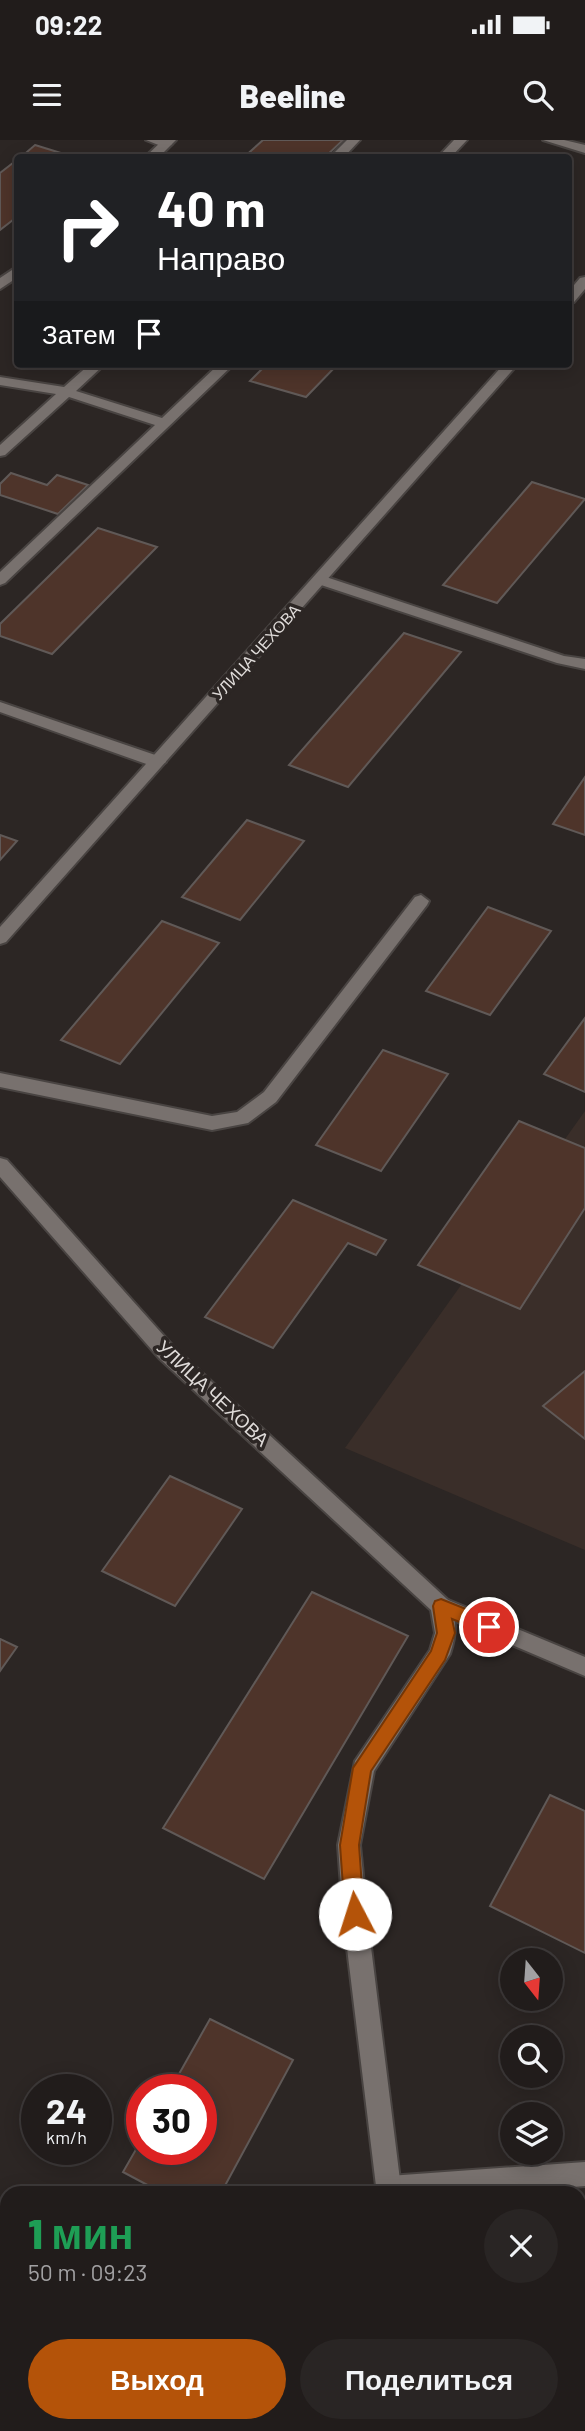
<!DOCTYPE html>
<html lang="ru">
<head>
<meta charset="utf-8">
<style>
	:root { --surface:#211c1b; --page:#292524; --text:#f1f3f6; --muted:#a2a1a3; --line:#3e3a3a; --accent:#b45309 }
	body { margin:0; font-family:Barlow,sans-serif; background:var(--page); color:var(--text); height:100vh; display:flex; flex-direction:column; font-size:26px; white-space:nowrap }
	* { box-sizing:border-box; margin:0 }
	p { font-size:23px; color:var(--muted) }
	.icon { flex:none; width:38px; height:38px; fill:none; stroke:currentColor; stroke-width:2; stroke-linecap:round; stroke-linejoin:round }
	.map { position:relative; flex:1; overflow:hidden }
	.sheet { position:absolute; left:0px; top:2046px; width:586px; height:247px; display:flex; flex-direction:column; background:var(--surface); border-radius:21px 21px 0 0; box-shadow:0 4px 18px #0003,0 0 0 2px var(--line) }
	.sheet>* { flex:none }
	.banner { position:absolute; left:14px; top:14px; width:558px; height:214px; border-radius:7px; box-shadow:0 4px 18px #0003,0 0 0 2px var(--line); background:#202124; color:#fff; overflow:hidden }
	.needle { width:46px; rotate:163deg }
	.controls { position:absolute; left:500px; top:1808px; display:grid; gap:14px }
	.controls a { display:grid; place-items:center; width:63px; height:63px; border-radius:50%; background:var(--surface); box-shadow:0 4px 18px #0003,0 0 0 2px var(--line); font-size:35px }
	.speed { position:absolute; left:21px; top:1934px; display:flex; gap:14px; font-size:35px; font-weight:700; text-align:center }
	.speed>* { display:grid; place-content:center; width:91px; height:91px; border-radius:50%; background:var(--surface); box-shadow:0 4px 18px #0003,0 0 0 2px var(--line); line-height:1 }
	.speed small { font-size:18px; font-weight:400 }
	.speed .limit { border:10px solid #d22; background:#fff; color:#111 }
	.pin { position:absolute; display:grid; place-items:center; width:60px; height:60px; color:#fff; margin:-30px; border:4px solid #fff; border-radius:50%; box-shadow:0 2px 7px #0007 }
	.me { position:absolute; width:77px; margin:-38px; rotate:355deg; stroke-linejoin:round; filter:drop-shadow(0 0 5px #0008) }
	.turn { display:flex; align-items:center; gap:24px; height:147px; padding:0 28px; font-size:32px }
	.turn .icon { width:91px; height:91px; stroke-width:2.5 }
	.turn b { display:block; font-size:49px; line-height:60px }
	.then { display:flex; align-items:center; height:66px; padding:0 28px; background:#0003; gap:14px; font-size:26px }
	.round { display:grid; place-items:center; flex:none; width:74px; height:74px; border-radius:37px; background:var(--page) }
	.summary { display:flex; align-items:center; justify-content:space-between; height:119px; padding:0 28px }
	h1 { font-size:42px; font-weight:800; line-height:52px; color:#1e9e55 }
	.cta { display:flex; gap:14px; margin-top:auto; padding:14px 28px }
	.cta a { flex:1; height:80px; border-radius:42px; background:var(--accent); color:#fff; font-size:28px; font-weight:800; line-height:80px; text-align:center }
	.cta a+a { background:var(--page); color:var(--text) }
	.status { display:flex; justify-content:space-between; align-items:center; height:49px; padding:0 35px; background:var(--surface); direction:ltr }
	.status svg { height:19px; fill:currentColor }
	header { display:flex; justify-content:space-between; align-items:center; height:91px; padding:0 28px; background:var(--surface); font-size:32px; font-weight:800 }
	.map>svg:first-child { display:block }
	.built { fill:#3a2e29 }
	.building { fill:#4e342a; stroke:#605957; stroke-width:2 }
	.lines { fill:none; stroke-linecap:round; stroke-linejoin:round }
	.service-casing { stroke:#494442; stroke-width:4 }
	.minor-casing { stroke:#494442; stroke-width:4 }
	.tertiary-casing { stroke:#494442; stroke-width:4 }
	.path { stroke:#6e6866; stroke-width:5; stroke-dasharray:4.5 4.5; stroke-linecap:butt }
	.service { fill:#78716e; fill-rule:evenodd }
	.minor { fill:#78716e; fill-rule:evenodd }
	.tertiary { fill:#78716e; fill-rule:evenodd }
	.route { fill:#b45309; stroke:#753606; stroke-width:2 }
	.labels { text-anchor:middle; stroke-width:7; stroke-linejoin:round; paint-order:stroke }
	.far-street-label { font-size:16px; fill:#dfdbd9; stroke:#2c2624 }
	.street-label { font-size:19px; fill:#dfdbd9; stroke:#2c2624 }
</style>
</head>
<body>
<div class="status"><b>09:22</b><svg viewBox="0 0 49 12"><path d="M0 12V9h3v3zM5 12V6h3v6zM10 12V3h3v9zM15 12V0h3v12zM26 1h20v11H26zM47 4h2v5h-2z"/></svg></div>
<header><svg class="icon" aria-label="menu" viewBox="0 0 24 24"><path d="M4 6h16M4 12h16M4 18h16"/></svg>Beeline<svg class="icon" aria-label="search" viewBox="0 0 24 24"><circle cx="10" cy="10" r="6"/><path d="M15 15l6 6"/></svg></header>
<div class="map">
<svg width="585" height="2291" viewBox="0 0 585 2291">
	<rect width="100%" height="100%" fill="#2c2624"/>
	<path class="built" d="M585,971v439l-240,-102z"/>
	<path class="building" d="M263,0h80l-19,18h-81z
		M35,5l42,13h-57z
		M18,19v57l-18,14v-57z
		M267,224h71l-32,33 -56,-16z
		M11,333l36,12 10,-10 31,10 -30,29 -58,-19v-11z
		M532,342l53,17 -88,104 -54,-18z
		M98,388l59,19 -105,107 -52,-18v-12z
		M404,493l57,19 -113,135 -59,-22z
		M585,637v58l-32,-11z
		M247,680l57,21 -64,79 -58,-23z
		M0,695l17,6 -17,19z
		M488,767l63,24 -61,84 -64,-24z
		M162,781l57,22 -99,121 -59,-24z
		M585,878v74l-41,-18z
		M383,910l65,24 -67,97 -65,-26z
		M519,981l66,27v60l-65,101 -102,-44z
		M293,1060l93,40 -10,15 -28,-12 -75,105 -68,-31z
		M585,1231v68l-42,-33z
		M170,1336l72,33 -67,97 -73,-35z
		M312,1452l96,44 -144,243 -101,-51z
		M0,1499l17,8 -17,24z
		M550,1655l35,16v142l-95,-47z
		M210,1879l83,41 -72,133h-68l2,-4 -32,-17 19,-33v10h59v-59h-31z
		M585,2220v65l-6,-3v-49z"/>
	<g class="lines">
		<g class="service-casing">
			<path id="service" d="M146,0h19l7,4 -6,4z
				M347,0h13l-17,18h-14z
				M454,0h13l-17,18h-13z
				M543,0h21l21,5v8z
				M90,224h15l-29,27 86,27 57,-54h15l-229,219 -5,2v-13l155,-147 -86,-28 -64,58 -5,1v-11l56,-51 -56,-9v-8l64,10z
				M320,435l244,81 21,3v10l-28,-6 -242,-80 -2,-3z
				M0,562l164,56 2,4 -8,5 -6,-1 -152,-54z
				M421,755l8,6 -2,4 -151,197 -28,21 -36,7 -212,-43v-14l212,43 25,-4 27,-20 151,-195z
				M441,1457l144,60v19l-151,-64 -4,-6 4,-6z
				M585,2022v24l-90,7h-116l-2,-5 3,-9 9,-3z"/>
		</g>
		<g class="minor-casing">
			<path id="minor" d="M585,137v12l-11,13 -5,1v-12l11,-13z
				M504,224h14l-512,578 -6,2v-17z
				M0,1018l7,2 166,186 275,254c10,18 8,35 2,54l-76,117 -14,74 7,70 34,273 -2,5h-25l2,-7 -33,-271 -5,-70 17,-84 75,-111 5,-17 -4,-23 -272,-252 -159,-181z
				M260,2286h26l-2,5h-26z"/>
		</g>
		<g class="tertiary-casing">
			<path id="tertiary" d="M163,0h13l-18,18h-14z
				M18,126v11l-18,12v-11z
				M0,2220l7,3v27l-7,-3z
				M86,2286h35l2,5h-35z"/>
		</g>
		<path class="path" d="M0,2100l7,3"/>
		<use href="#service" class="service"/>
		<use href="#minor" class="minor"/>
		<use href="#tertiary" class="tertiary"/>
	</g>
	<path class="route" d="M441,1459l55,22 2,6 -2,5 -7,2 -37,-15 3,14 -10,27 -74,111 -12,74 5,69 -2,7 -7,2 -7,-2 -3,-7 -5,-69 13,-77 78,-117 6,-18 -4,-27 2,-5z"/>
	<g class="labels">
		<g class="far-street-label">
			<text transform="translate(256 512) rotate(-48)" y="6">УЛИЦА ЧЕХОВА</text>
		</g>
		<g class="street-label">
			<text transform="translate(213 1253) rotate(43)" y="7">УЛИЦА ЧЕХОВА</text>
		</g>
	</g>
</svg>
<div class="controls">
<a><svg class="needle" viewBox="-14 -14 28 28"><path d="M0-13l5 13h-10z" fill="#e53935"/><path d="M0 13l5-13h-10z" fill="#a2a1a3"/></svg></a>
<a><svg class="icon" aria-label="search" viewBox="0 0 24 24"><circle cx="10" cy="10" r="6"/><path d="M15 15l6 6"/></svg></a>
<a><svg class="icon" aria-label="layers" viewBox="0 0 24 24"><path d="M12 4l9 5-9 5-9-5zM3 14l9 5 9-5"/></svg></a>
</div>
<div class="speed"><div>24<small>km/h</small></div><div class="limit">30</div></div>
<div class="pin" style="left:489px;top:1487px;background:#d93025"><svg class="icon" aria-label="arrive" viewBox="0 0 24 24"><path d="M6 21V4h12l-3 4 3 4H6"/></svg></div>
<svg class="me" style="left:355px;top:1774px" viewBox="-20 -20 40 40"><circle r="19" fill="#fff"/><path d="M0-13L10 11 0 6-10 11z" fill="#b45309"/></svg>
<div class="banner">
<div class="turn"><svg class="icon" aria-label="right" viewBox="0 0 24 24"><path d="M7 20v-9h11M14 6l5 5-5 5"/></svg><div><b>40 m</b>Направо</div></div>
<div class="then">Затем<svg class="icon" aria-label="arrive" viewBox="0 0 24 24"><path d="M6 21V4h12l-3 4 3 4H6"/></svg></div>
</div>
<section class="sheet">
<div class="summary"><div><h1>1 мин</h1><p>50 m · 09:23</p></div><a class="round"><svg class="icon" aria-label="close" viewBox="0 0 24 24"><path d="M6 6l12 12M18 6L6 18"/></svg></a></div>
<div class="cta"><a>Выход</a><a>Поделиться</a></div>
</section>
</div>
</body>
</html>
